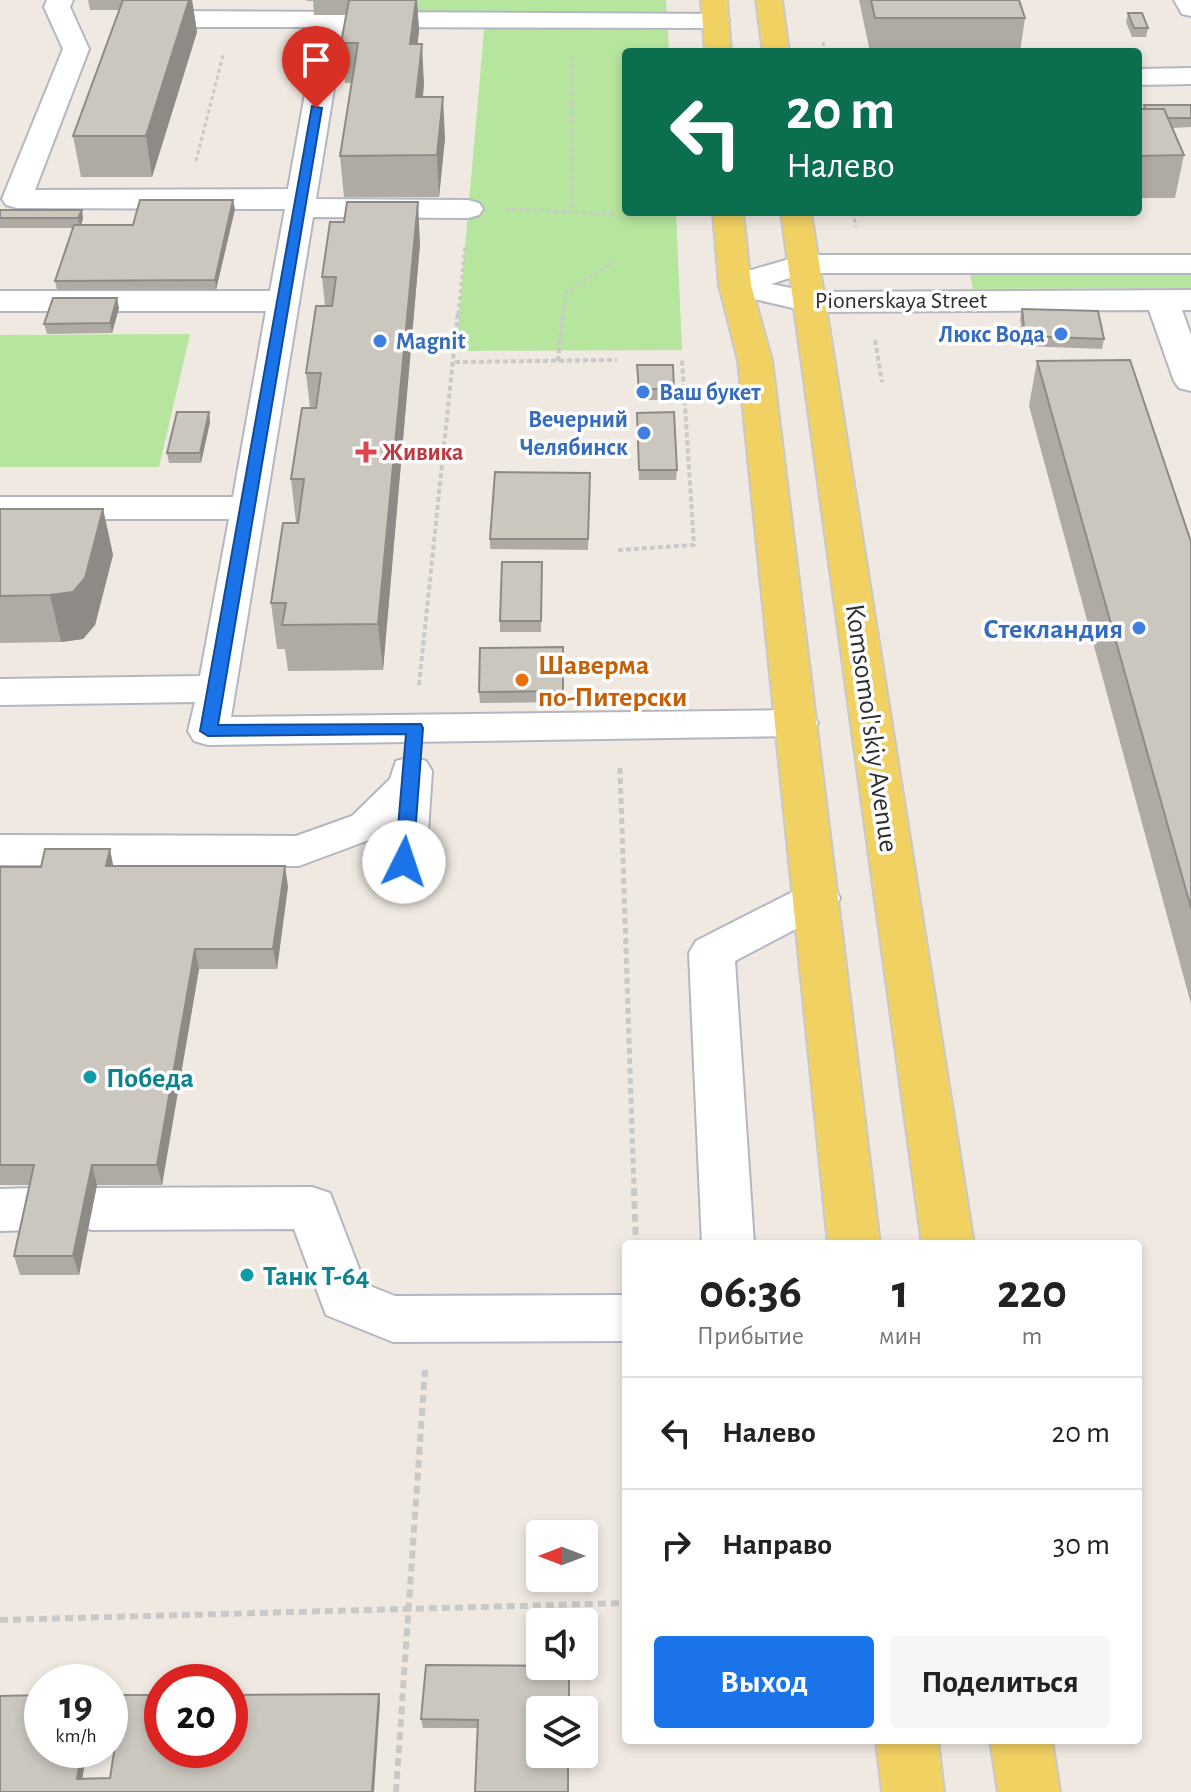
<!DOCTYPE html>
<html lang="ru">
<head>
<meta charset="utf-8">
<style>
	:root { --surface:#fff; --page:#f6f6f6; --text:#222; --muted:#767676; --line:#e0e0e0; --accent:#1a73e8 }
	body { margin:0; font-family:"Alegreya Sans",sans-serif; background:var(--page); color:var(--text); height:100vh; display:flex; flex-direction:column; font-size:30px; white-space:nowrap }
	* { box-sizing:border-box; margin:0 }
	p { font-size:26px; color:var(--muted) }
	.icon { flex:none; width:44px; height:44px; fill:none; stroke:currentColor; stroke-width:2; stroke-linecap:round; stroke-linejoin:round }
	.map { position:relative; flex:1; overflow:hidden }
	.panel { position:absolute; left:622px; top:1240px; width:520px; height:504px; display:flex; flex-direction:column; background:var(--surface); border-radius:8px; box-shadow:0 4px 12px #0003 }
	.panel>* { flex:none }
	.top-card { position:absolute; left:622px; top:48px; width:520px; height:168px; border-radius:8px; box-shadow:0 4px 12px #0003; background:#0b6e4f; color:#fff; overflow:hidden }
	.needle { width:52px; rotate:270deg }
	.fabs { position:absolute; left:526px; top:1520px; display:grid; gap:16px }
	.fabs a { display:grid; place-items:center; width:72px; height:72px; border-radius:8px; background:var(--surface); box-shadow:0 4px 12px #0003; font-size:40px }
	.speed { position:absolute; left:24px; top:1664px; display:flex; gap:16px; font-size:40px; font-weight:700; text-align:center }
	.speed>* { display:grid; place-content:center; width:104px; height:104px; border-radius:50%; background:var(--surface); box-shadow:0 4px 12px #0003; line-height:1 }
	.speed small { font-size:20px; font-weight:400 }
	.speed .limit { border:12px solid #d22; background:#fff; color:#111 }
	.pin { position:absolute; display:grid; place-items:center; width:68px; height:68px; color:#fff; margin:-82px -34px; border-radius:50% 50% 50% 0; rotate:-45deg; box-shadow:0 0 8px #0007 }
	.pin .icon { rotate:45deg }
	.me { position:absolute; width:88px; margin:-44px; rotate:4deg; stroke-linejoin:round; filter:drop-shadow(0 0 6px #0008) }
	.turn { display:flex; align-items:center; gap:28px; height:168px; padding:0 32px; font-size:36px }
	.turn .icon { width:104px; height:104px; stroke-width:2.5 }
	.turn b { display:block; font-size:56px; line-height:68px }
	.eta { display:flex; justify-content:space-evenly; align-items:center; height:136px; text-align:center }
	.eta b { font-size:48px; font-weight:600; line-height:56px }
	.button { display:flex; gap:16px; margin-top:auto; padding:16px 32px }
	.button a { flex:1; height:92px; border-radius:8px; background:var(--accent); color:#fff; font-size:32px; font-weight:600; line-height:92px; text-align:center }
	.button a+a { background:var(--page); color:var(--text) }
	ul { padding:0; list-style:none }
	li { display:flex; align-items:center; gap:24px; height:112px; padding:0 32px; border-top:2px solid var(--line) }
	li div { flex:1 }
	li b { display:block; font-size:30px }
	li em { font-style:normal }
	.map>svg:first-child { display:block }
	.green { fill:#b6e59e }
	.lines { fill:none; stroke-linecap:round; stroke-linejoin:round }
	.minor-casing { stroke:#b4b7c1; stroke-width:4 }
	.major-casing { stroke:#c9c9c9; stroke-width:4 }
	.path-far3 { stroke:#c9c9c9; stroke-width:3; stroke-dasharray:4 3; stroke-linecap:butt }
	.path-far2 { stroke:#c9c9c9; stroke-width:4; stroke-dasharray:5 3; stroke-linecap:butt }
	.path-far1 { stroke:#c9c9c9; stroke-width:5; stroke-dasharray:6 4; stroke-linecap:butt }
	.path { stroke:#c9c9c9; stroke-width:6; stroke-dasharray:8 5; stroke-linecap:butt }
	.minor { fill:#fff; fill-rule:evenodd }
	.major { fill:#f2d163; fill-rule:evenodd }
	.wall { fill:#afaba4 }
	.shaded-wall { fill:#8e8b86 }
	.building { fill:#cbc7bf; stroke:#8e8b86; stroke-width:2 }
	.route { fill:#1a73e8; stroke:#114b97; stroke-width:2 }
	.shop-dot { fill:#3f7fe0; stroke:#fff; stroke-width:3 }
	.health-dot { fill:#e0444e; stroke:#fff; stroke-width:3 }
	.food-dot { fill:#e8710a; stroke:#fff; stroke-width:3 }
	.culture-dot { fill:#0f9aa8; stroke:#fff; stroke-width:3 }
	.labels { text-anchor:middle; stroke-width:7; stroke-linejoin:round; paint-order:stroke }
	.far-street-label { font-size:24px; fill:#2e2e2e; stroke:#fff }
	.far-shop-label { font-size:24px; font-weight:bold; fill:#366cbe; stroke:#fff; text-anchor:end }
	.far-health-label { font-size:24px; font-weight:bold; fill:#be3a42; stroke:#fff; text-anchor:start }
	.shop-label { font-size:28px; font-weight:bold; fill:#366cbe; stroke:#fff; text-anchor:end }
	.food-label { font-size:28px; font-weight:bold; fill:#c56008; stroke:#fff; text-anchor:start }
	.street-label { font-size:28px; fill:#2e2e2e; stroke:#fff }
	.culture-label { font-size:28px; font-weight:bold; fill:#0d838f; stroke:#fff; text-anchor:start }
</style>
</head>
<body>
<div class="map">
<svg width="1191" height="1792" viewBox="0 0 1191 1792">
	<rect width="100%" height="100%" fill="#efe9e1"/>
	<path class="green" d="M415,0h251l3,52h-43v160h50l6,138 -226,1 29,-331 -73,-1z
		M1191,273v15l-218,1 -3,-15z
		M190,334l-31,133h-159v-132z"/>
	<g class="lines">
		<g class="minor-casing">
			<path id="minor" d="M47,0h26l-3,7 19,42 -54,141 253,-1 29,-162h-157l-9,-2 -4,-6 6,-19h26l-3,11 549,3 4,6 -4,6 -9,2 -372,-1 -28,172 152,1 11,3 4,6 -4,6 -11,3 -155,-1 -82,500 567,-7 14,4 6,9 -6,9 -14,4 -590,9 -14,-4 -6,-10 7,-29 -195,3v-26l200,-3 29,-157h-229v-22h233l33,-186h-266v-20h270l15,-82 -268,-1 -11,-3 -4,-6 61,-150 -19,-42z
				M1174,0h17v16l-9,-2z
				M1191,68v16l-53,1v-16z
				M803,255h388v18h-386l-34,11 39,8 381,-2v20h-9l9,25v56l-12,-3 -5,-7 -25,-71 -339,2 -56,-13 -4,-9 -15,5 -11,-3 -5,-7 5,-7z
				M411,757l15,4 6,10 -6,91 -7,11 -15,4 -15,-4 -7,-11 3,-28 -86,32 -299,-1v-30l296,1 56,-20 38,-37 6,-18z
				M818,882l16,5 6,11 -6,11 -99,52 19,283h-52l-13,-291 7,-12 106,-54z
				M312,1187l18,6 35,91 30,12 231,-1v46l-233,1 -67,-27 -32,-86 -202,1 -18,-6 -7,-15 7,-15 18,-6z
				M35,1188l18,6 7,15 -7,15 -18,6 -35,1v-42z"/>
		</g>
		<g class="major-casing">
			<path id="major" d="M701,0h26l4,52h-26z
				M756,0h26l7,52h-26z
				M713,212h30l8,73 21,75 108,884h-52l-90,-884 -19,-75z
				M781,212h30l163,1032h-52z
				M876,1740h62l6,52h-62z
				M990,1740h62l8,52h-62z"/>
		</g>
		<path class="path-far3" d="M823,42l2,10
			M572,57v155
			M196,161l27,-106
			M505,209l111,5
			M853,212l3,15
			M458,314l7,-68
			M563,314l2,-21 52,-33"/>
		<path class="path-far2" d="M875,340l7,42
			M558,361l5,-49
			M455,362l162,-2
			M618,550l76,-5 -12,-185
			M419,685l39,-373"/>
		<path class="path-far1" d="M620,768l14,422"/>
		<path class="path" d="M634,1188l2,56
			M0,1620l626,-17
			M396,1792l29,-422"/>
		<use href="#minor" class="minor"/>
		<use href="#major" class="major"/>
	</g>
	<path class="wall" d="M88,0h104l5,32 -45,145h-71l-8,-41 46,-126h-29z
		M306,0h111l2,31 -2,13 7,40 -1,13 22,41 -6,59h-95l-4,-41 12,-73h-7l-4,-40 6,-28h-33l-1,-14h-6z
		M859,0h160l6,18 -5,34h-150z
		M1128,13l20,15 -2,9h-14l-6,-15z
		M1144,105h47v22l-19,1 12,27 -9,43h-37v-89h5z
		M235,209l-19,81h-159l-2,-9 18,-53h-73v-18h82l1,9 -2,6h52z
		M420,244l-37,426 -95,1 -3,-22h-8l-6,-46 25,-80 -5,-44 19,-71 -4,-35 19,-67 -3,-29z
		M119,308l-7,25 -65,1 -3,-10z
		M1022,309l82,30 -2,10 -78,-3 -4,-27z
		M1037,361l154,181v462l-162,-598z
		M637,365l37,24v11h-36z
		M209,412l1,10 -9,41h-32l-2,-10z
		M637,423l40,47 -1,10h-37z
		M590,473l-2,77 -98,-1v-10z
		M0,509h103l10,46 -18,70 -12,14 -22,3 -61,1z
		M542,562l-1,70h-41v-11z
		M563,647v55l-83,1 -1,-11z
		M114,866l174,20 -11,83h-78l-37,216h-65l-18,90h-59l-6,-19 16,-71h-30v-318z
		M426,1665l142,127 -90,-64h-55l-2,-9z"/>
	<path class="shaded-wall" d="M189,0h3l5,32 -45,145 -6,-41z
		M416,0h1l2,31 -6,53 -3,-40z
		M422,44l2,40 -6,54 -2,-41z
		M443,97l2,41 -6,59 -2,-42z
		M233,200l2,9 -19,81 -1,-10z
		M418,202l2,42 -37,426 -5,-46z
		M82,210l1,9 -3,9 -2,-10z
		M117,298l2,10 -7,25 -2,-10z
		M209,412l1,10 -9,41 -1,-10z
		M103,509l10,46 -18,70 -12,14 -22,3 -11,-47z
		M110,849l4,20 -8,-3z
		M285,866l3,20 -11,83 -4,-20z
		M195,949l4,20 -37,216 -5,-20z
		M92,1165l5,20 -18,90 -6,-19z
		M379,1694l1,8 -6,90h-2z
		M82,1750h5l-6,37 -4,-8z"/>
	<path class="building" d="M123,0h66l-43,136h-73z
		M349,0h67l-6,44h12l-6,53h27l-6,58 -97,1 18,-113h-17z
		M871,0h148l6,18h-150z
		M1128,13h14l6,15h-14z
		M1144,105h47v13h-23l-4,-9h-19z
		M1138,109h26l20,46 -46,1z
		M140,200h93l-18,80 -160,1 19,-56h59z
		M347,202h71l-40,422 -96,1 4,-22h-15l12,-80h15l6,-44h-13l11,-71h14l5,-35h-15l10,-67h16l4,-29h-14l8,-55h14z
		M0,210h82l-4,8h-78z
		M53,298h64l-7,25 -66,1z
		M1022,309l76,2 6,28 -79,-3z
		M1130,360l61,182v366l-154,-547z
		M637,365h36l1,24h-35z
		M177,412h32l-9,41h-33z
		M674,412l3,58h-38l-2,-57z
		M495,472l95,1 -2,66h-98z
		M0,509h103l-18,69 -12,14 -23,3 -50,1z
		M502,562h40l-1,59h-41z
		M563,647v44l-84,1 1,-44z
		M45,849h65l-4,17h179l-12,83h-78l-38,216h-65l-19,91h-59l20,-91h-34v-298h41z
		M426,1665l143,1v44h-29v44h28v38h-93l3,-72 -57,-1z
		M379,1694l-7,98h-372v-96l42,-1v55h40l-5,29 33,-1 13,-83h39v55h68v-55z"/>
	<path class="route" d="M312,106l10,2 -104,617 203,-1 2,4 -10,134 -9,7 -9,-7 11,-128 -198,2 -8,-5z"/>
	<g class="shop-dot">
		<circle cx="1061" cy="334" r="8"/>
		<circle cx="380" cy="341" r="8"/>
		<circle cx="643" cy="392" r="8"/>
		<circle cx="644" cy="433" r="8"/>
		<circle cx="1139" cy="628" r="8"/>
	</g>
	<path class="health-dot" d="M362 440h8v8h8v8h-8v8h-8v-8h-8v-8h8z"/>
	<circle class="food-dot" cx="522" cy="680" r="8"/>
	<g class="culture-dot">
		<circle cx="90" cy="1077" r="8"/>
		<circle cx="247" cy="1275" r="8"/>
	</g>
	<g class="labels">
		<g class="far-street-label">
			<text x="901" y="308">Pionerskaya Street</text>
		</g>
		<g class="far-shop-label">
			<text x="1045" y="342">Люкс Вода</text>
			<text x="396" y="349" text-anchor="start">Magnit</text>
			<text x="659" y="400" text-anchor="start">Ваш букет</text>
			<text x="628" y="427">Вечерний<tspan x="628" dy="28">Челябинск</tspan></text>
		</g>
		<g class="far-health-label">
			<text x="382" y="460">Живика</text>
		</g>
		<g class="shop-label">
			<text x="1123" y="638">Стекландия</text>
		</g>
		<g class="food-label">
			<text x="538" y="674">Шаверма<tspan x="538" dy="32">по-Питерски</tspan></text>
		</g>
		<g class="street-label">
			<text transform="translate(873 728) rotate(82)" y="10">Komsomol'skiy Avenue</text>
		</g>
		<g class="culture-label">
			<text x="106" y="1087">Победа</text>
			<text x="263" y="1285">Танк Т-64</text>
		</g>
	</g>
</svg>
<div class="fabs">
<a><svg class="needle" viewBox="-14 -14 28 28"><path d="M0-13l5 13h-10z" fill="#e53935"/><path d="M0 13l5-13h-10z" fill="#767676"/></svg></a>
<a><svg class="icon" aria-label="sound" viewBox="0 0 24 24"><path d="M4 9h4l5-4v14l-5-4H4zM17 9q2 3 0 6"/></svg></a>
<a><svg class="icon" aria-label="layers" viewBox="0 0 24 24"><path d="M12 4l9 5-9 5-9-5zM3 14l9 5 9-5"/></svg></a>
</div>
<div class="speed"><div>19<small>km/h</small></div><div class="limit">20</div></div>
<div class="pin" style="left:316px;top:108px;background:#d93025"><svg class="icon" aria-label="arrive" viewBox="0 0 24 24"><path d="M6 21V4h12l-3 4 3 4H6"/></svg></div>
<svg class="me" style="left:404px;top:862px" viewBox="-20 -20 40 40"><circle r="19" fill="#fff"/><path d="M0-13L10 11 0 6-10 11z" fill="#1a73e8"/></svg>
<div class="top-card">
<div class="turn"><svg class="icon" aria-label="left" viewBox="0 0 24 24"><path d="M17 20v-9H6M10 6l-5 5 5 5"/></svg><div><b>20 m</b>Налево</div></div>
</div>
<section class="panel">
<div class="eta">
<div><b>06:36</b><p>Прибытие</p></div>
<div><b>1</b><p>мин</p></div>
<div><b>220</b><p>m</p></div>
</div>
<ul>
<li><svg class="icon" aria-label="left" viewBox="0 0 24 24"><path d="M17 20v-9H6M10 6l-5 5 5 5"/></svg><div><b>Налево</b></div><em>20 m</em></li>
<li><svg class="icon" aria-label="right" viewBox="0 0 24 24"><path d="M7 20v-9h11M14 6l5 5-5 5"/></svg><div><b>Направо</b></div><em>30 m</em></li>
</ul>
<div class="button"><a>Выход</a><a>Поделиться</a></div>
</section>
</div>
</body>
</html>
